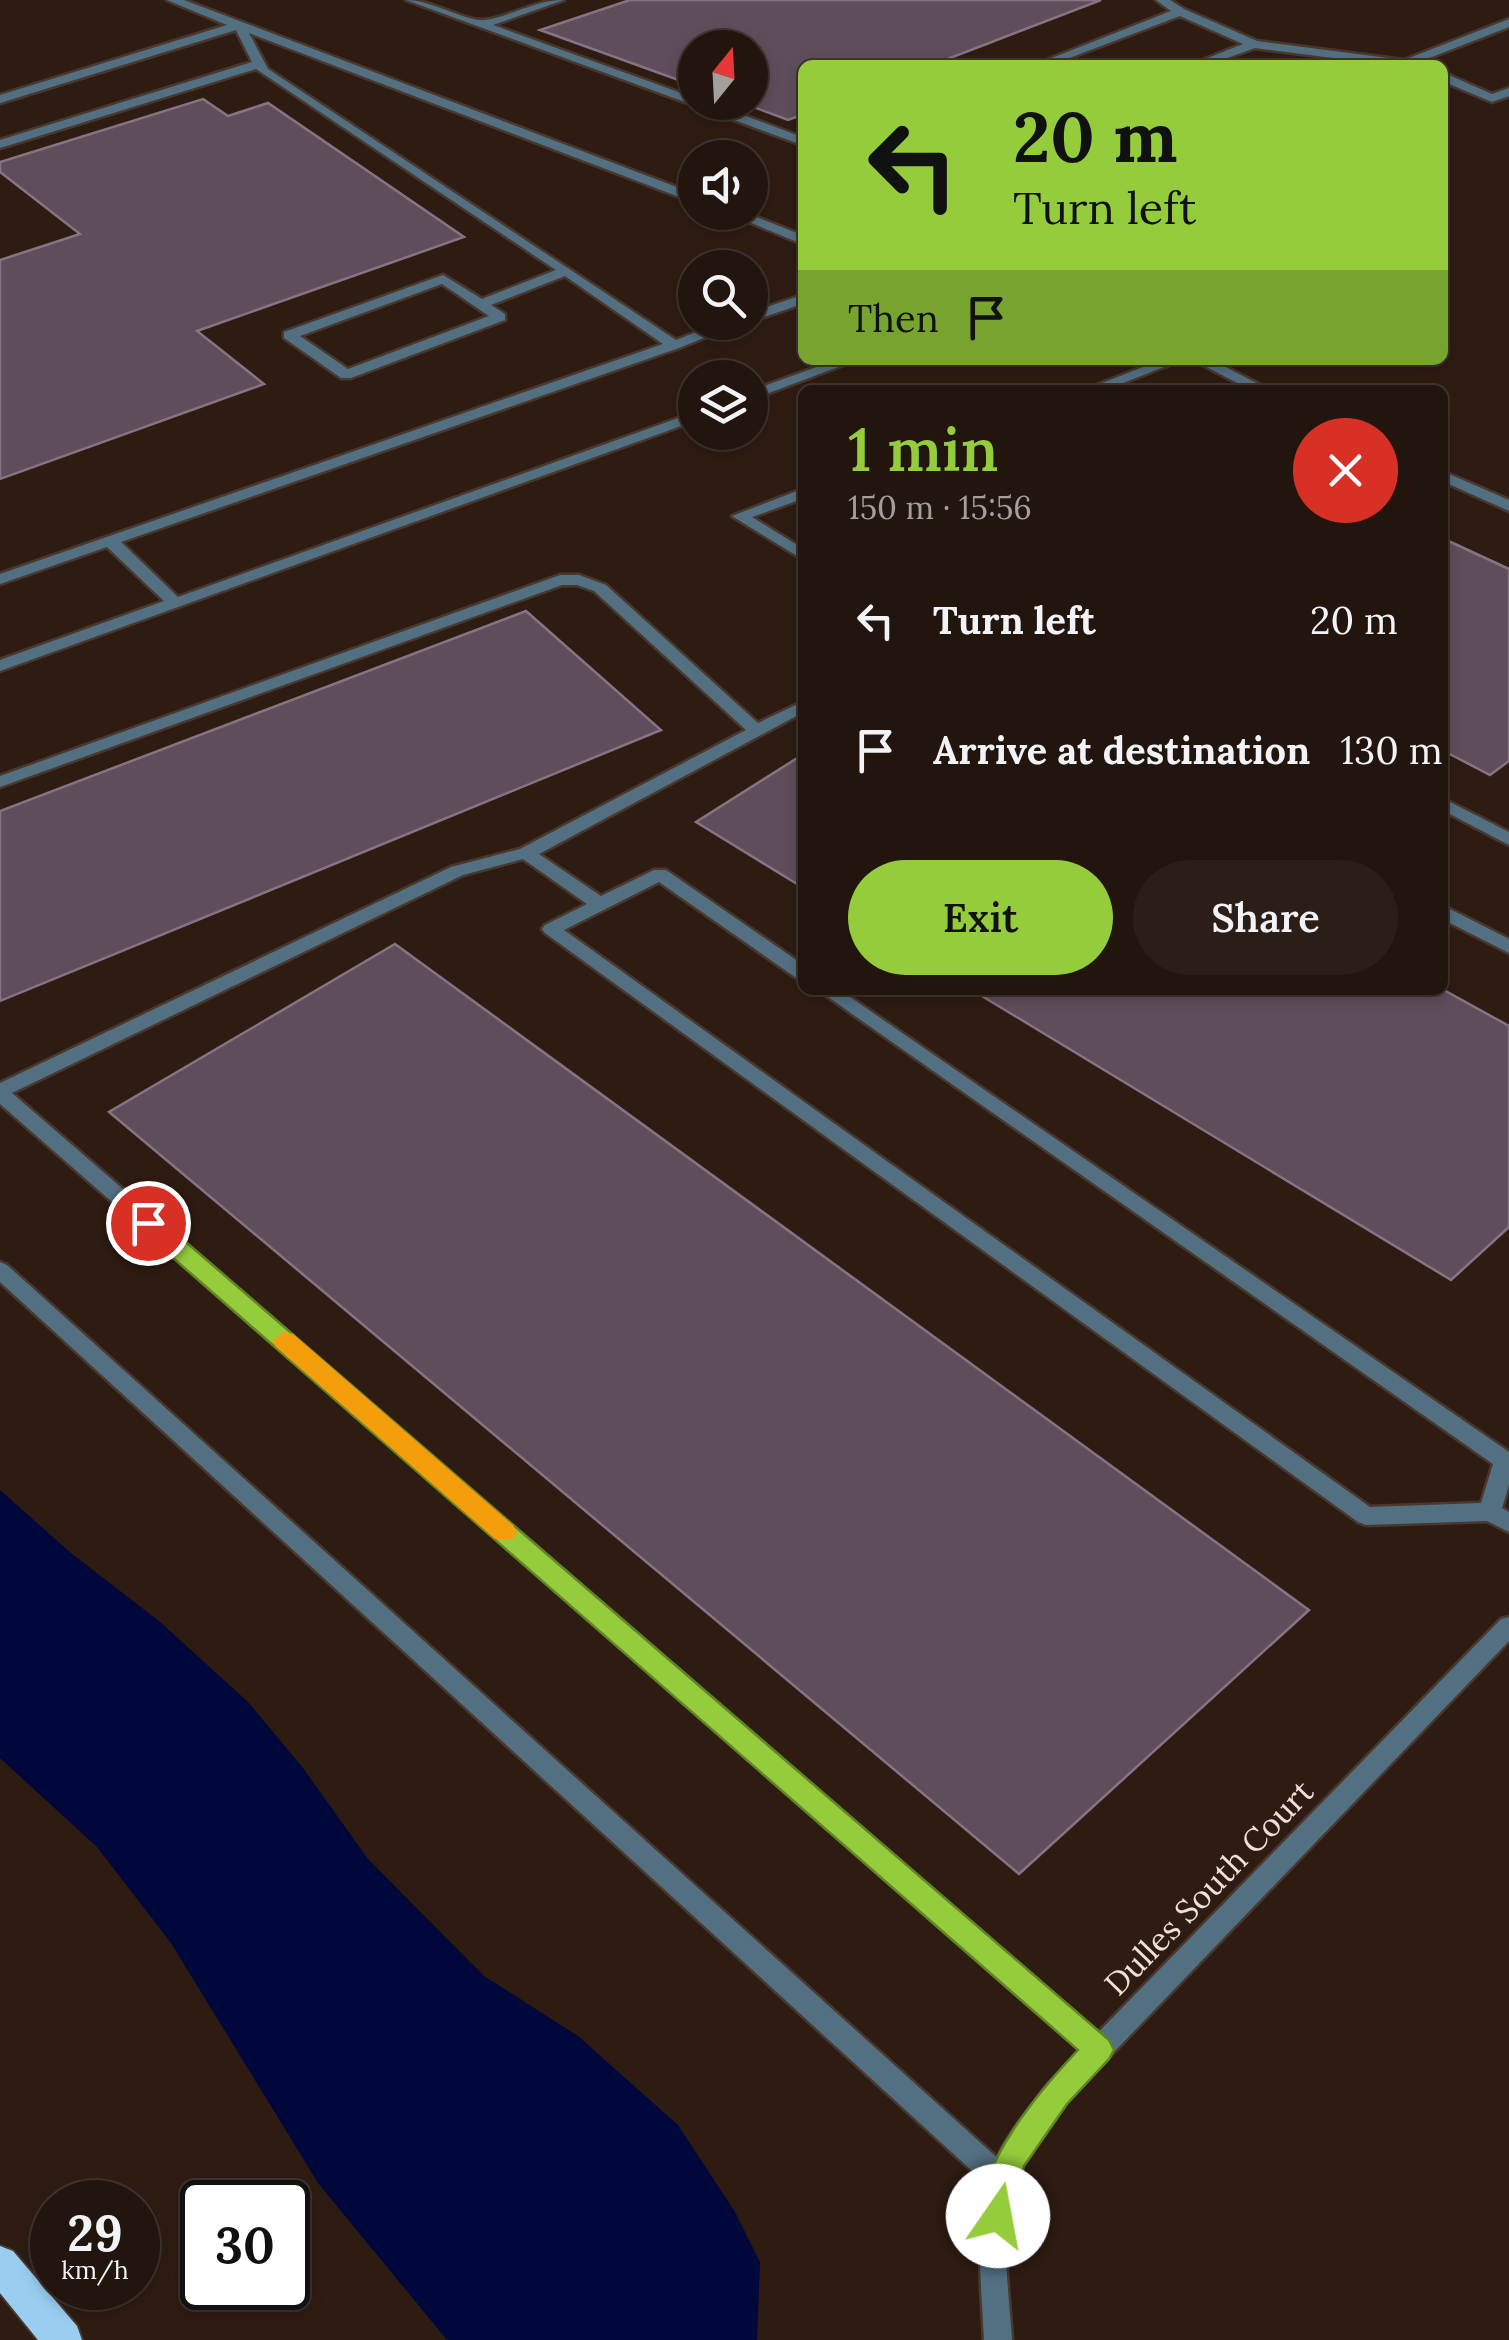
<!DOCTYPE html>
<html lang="en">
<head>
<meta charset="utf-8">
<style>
	:root { --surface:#22150e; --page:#2a1e17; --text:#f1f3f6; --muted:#a29f9e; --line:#3f342e; --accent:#95cc3b }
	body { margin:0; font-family:Lora,serif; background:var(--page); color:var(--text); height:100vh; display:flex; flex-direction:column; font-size:38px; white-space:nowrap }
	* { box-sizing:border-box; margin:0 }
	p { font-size:32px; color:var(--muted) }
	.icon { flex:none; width:55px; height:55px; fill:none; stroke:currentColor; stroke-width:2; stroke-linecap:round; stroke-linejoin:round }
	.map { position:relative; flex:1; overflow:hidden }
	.panel { position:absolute; left:798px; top:385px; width:650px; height:610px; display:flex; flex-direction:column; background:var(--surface); border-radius:15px; box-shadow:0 5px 15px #0003,0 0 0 2px var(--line) }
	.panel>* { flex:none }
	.banner { position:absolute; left:798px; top:60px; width:650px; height:305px; border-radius:15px; box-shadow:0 5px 15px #0003,0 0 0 2px var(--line); background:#95cc3b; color:#111; overflow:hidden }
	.needle { width:65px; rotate:18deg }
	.controls { position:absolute; left:678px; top:30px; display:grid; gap:20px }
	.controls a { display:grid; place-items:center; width:90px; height:90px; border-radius:50%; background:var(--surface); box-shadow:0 5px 15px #0003,0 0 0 2px var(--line); font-size:50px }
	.speed { position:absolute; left:30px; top:2180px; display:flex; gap:20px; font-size:50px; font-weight:700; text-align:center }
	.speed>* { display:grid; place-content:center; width:130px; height:130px; border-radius:50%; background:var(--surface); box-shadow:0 5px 15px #0003,0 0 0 2px var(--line); line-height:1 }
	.speed small { font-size:25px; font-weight:400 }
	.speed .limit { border:5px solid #111; border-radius:15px; background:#fff; color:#111 }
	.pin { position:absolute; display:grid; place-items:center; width:85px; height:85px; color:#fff; margin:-42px; border:5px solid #fff; border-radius:50%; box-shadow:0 2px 10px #0007 }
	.me { position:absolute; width:110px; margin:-55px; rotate:12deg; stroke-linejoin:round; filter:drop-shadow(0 0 8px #0008) }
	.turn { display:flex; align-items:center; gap:35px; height:210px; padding:0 50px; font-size:45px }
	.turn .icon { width:130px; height:130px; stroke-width:2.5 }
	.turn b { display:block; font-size:70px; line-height:85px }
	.then { display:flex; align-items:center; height:95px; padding:0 50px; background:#0003; gap:20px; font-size:38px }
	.round { display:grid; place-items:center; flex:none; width:105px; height:105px; border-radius:52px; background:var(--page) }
	.head { display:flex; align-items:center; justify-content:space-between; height:170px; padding:0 50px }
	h1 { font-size:60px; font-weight:600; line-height:75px; color:var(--accent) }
	.primary-button { display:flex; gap:20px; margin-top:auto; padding:20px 50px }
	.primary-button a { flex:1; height:115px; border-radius:60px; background:var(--accent); color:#111; font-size:40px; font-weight:600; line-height:115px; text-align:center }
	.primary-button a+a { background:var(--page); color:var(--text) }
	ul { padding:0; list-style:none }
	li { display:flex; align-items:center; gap:30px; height:130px; padding:0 50px }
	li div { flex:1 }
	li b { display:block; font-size:38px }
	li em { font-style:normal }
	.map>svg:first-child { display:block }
	.water { fill:#00073b }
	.building { fill:#5f4d5c; stroke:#867383; stroke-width:2.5 }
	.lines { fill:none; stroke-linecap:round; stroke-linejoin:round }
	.service-casing { stroke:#49382e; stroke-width:5 }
	.minor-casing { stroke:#49382e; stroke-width:5 }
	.trunk-casing { stroke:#49382e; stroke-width:4 }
	.service { fill:#537083; fill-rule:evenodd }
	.minor { fill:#537083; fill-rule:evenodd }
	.trunk { fill:#9acef0; fill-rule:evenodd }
	.route { fill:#95cc3b; stroke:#618526; stroke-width:2.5 }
	.slow { fill:#f59e0b }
	.labels { text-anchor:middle; stroke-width:9; stroke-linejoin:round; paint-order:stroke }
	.near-street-label { font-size:32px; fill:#ede1d9; stroke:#2e1c12 }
</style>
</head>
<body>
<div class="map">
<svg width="1509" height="2340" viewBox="0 0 1509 2340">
	<rect width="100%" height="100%" fill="#2e1c12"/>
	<path class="water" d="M0,1490l71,63 88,68 89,81 55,66 65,91 116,117 94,60 100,89 57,87 25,50 -3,78h-310l-129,-157 -147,-240 -74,-96 -97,-89z"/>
	<path class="building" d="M630,0h471l-169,65h-130v50l-14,5 -48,-18h10v-54h-55v38l-155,-56z
		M203,99l25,17 40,-13 196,134 -267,94 67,53 -264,95v-219l80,-26 -80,-62v-10z
		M1442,538l67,31v192l-19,14 -48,-25z
		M526,611l135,119 -661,271v-190z
		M802,755v132l-106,-65z
		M395,944l914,666 -290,264 -910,-762z
		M1442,989l67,37v201l-58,53 -479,-290z"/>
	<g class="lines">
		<g class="service-casing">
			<path id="service" d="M167,0h17l511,194v9l-446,-170 19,36 408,271 46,-18h22l-65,26 -558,194 57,55 517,-185v9l-695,250v-11l164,-59 -57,-54 -107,37v-10l663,-230 -98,-68 -74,29 14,9v6l-154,58h-10l-57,-40v-6l159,-57 39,24 74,-29 -300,-201 -256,79v-8l252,-78 -16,-32 -236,73v-8l227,-70zM442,284l47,32 -141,53 -48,-33z
				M406,0c26,0 60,22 79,20 27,-4 50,-20 79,-20l-71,25 202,73v4h13l94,35v8z
				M1156,0h14l14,9 73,32 147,19 105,-41v8l-90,35 4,3h-35l-133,-17 -47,17h-18l53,-21 -63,-28 -129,49h-17l137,-54z
				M1442,72l50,22 17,-6v8l-17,6 -50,-21z
				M725,212h19l58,23v9z
				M802,295v9l-52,18v-9z
				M836,360h21l-107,40v-9z
				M1161,360h21l-77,30h-21z
				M1193,360h19l58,30h-19z
				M1442,471l67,29v11l-67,-30z
				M802,489v10l-50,18 50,31v11l-70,-43z
				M560,575h19l27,10 152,138 44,-21v11l-263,141 62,42 53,-26h12l136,94v15l-7,-2 -136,-95 -95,48 806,577 111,-4 12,-39 -675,-474h22l669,462v33l-7,23 7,4v20l-22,-11 -121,4 -8,-3 -813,-589 -3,-4 3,-4 42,-21 -64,-45 -60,16 -451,218 1096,948 4,8 -4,8 -9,4 -9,-4 -1090,-953v-21l451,-216 69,-18 226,-119 -152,-139 -17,-6h-15l-562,202v-11z
				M1442,798l67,34v13l-67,-35z
				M1442,905l67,34v14l-67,-34z
				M0,1262l7,3 1006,907 3,9 -3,9 -10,4 -10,-4 -993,-908z"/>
		</g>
		<g class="minor-casing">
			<path id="minor" d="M1509,1617v24l-444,462c-15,21 -33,41 -44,65 -25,51 -12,118 -9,172h-28c-3,-64 -13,-131 18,-191 12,-23 30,-43 45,-64l454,-466z"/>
		</g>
		<g class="trunk-casing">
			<path id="trunk" d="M0,2246l13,5 64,75 5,14h-44l-38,-47z"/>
		</g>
		<use href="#service" class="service"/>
		<use href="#minor" class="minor"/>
		<use href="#trunk" class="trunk"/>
	</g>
	<path class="route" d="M148,1214l9,3 952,823 5,10 -5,9 -42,45 -43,62 -15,60 -11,4 -11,-4c-22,-51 58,-141 91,-176l-938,-821 -3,-6 3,-6z"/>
	<path class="slow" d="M284,1332l9,2 220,191 4,7 -4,7h-18l-219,-192 -4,-6z"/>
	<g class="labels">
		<g class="near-street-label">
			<text transform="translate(1209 1888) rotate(-46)" y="11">Dulles South Court</text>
		</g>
	</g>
</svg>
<div class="controls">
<a><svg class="needle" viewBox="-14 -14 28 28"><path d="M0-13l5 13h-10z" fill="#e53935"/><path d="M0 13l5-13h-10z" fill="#a29f9e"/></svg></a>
<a><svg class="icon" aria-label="sound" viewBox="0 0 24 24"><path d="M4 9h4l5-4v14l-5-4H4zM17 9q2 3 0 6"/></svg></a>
<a><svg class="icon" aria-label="search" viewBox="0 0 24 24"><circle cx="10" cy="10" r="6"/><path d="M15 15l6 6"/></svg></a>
<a><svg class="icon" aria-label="layers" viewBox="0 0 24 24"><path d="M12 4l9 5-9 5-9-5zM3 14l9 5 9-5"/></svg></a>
</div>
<div class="speed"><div>29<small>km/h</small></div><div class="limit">30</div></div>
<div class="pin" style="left:148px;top:1223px;background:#d93025"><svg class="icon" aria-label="arrive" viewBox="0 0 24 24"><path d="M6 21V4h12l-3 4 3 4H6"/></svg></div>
<svg class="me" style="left:998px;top:2216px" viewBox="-20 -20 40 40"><circle r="19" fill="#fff"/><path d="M0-13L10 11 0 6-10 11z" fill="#95cc3b"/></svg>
<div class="banner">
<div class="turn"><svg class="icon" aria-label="left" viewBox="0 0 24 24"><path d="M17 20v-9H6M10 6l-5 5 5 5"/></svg><div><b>20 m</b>Turn left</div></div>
<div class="then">Then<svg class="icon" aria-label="arrive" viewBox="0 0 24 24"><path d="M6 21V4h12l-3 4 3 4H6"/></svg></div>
</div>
<section class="panel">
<div class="head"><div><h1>1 min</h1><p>150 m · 15:56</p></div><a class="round" style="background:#d93025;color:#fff"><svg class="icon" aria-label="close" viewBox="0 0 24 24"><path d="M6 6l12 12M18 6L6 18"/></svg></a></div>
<ul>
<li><svg class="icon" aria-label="left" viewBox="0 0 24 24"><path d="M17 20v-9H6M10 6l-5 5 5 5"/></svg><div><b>Turn left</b></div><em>20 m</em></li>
<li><svg class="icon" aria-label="arrive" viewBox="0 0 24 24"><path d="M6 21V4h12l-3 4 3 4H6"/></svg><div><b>Arrive at destination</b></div><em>130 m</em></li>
</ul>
<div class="primary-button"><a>Exit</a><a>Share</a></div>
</section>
</div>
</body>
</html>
